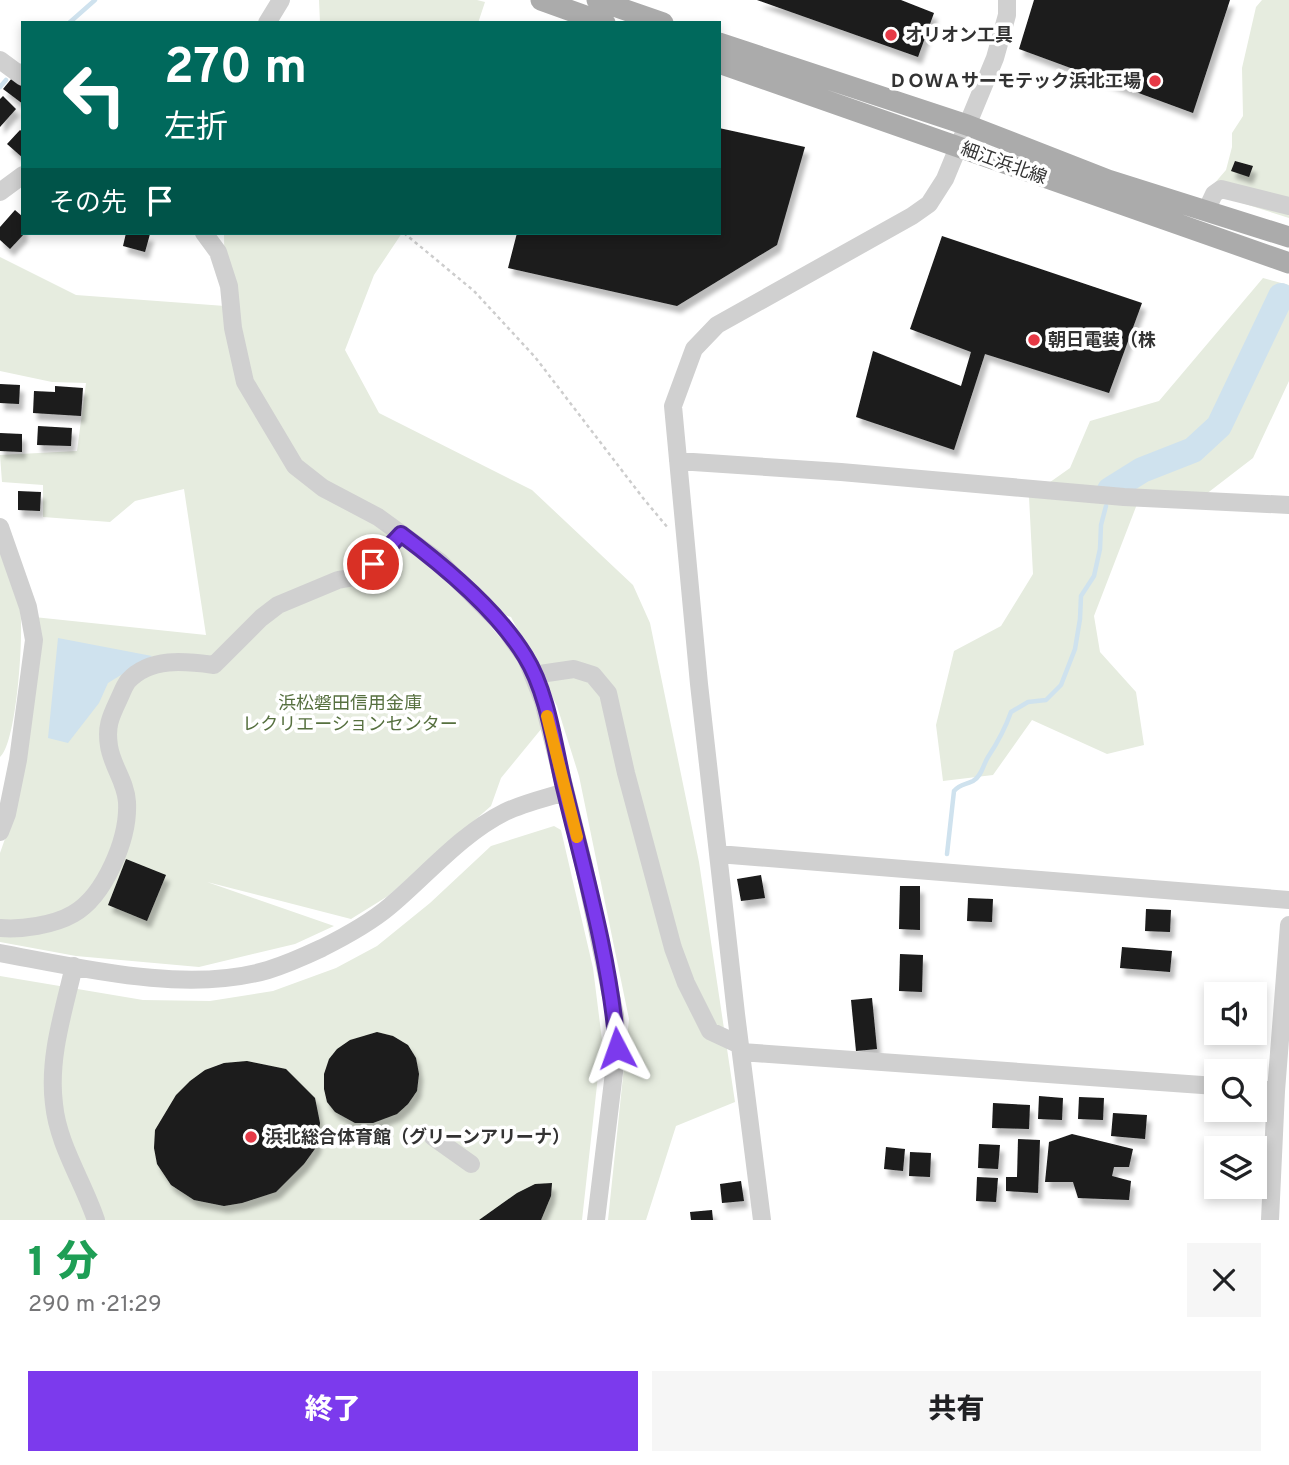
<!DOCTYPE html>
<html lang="ja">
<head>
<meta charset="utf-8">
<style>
	:root { --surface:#fff; --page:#f6f6f6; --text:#202124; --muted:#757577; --accent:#7c3aed }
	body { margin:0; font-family:Overpass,"Noto Sans JP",sans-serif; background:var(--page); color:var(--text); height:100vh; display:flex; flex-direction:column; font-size:26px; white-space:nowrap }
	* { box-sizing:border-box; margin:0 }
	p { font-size:23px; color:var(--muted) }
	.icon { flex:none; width:38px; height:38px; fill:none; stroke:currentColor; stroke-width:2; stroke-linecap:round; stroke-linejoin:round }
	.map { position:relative; height:1220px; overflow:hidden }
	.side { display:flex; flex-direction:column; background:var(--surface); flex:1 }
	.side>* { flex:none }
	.guide { position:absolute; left:21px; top:21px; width:700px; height:214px; border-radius:0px; box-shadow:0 4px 10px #0003; background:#00695c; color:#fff; overflow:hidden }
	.buttons { position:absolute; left:1204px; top:982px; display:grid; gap:14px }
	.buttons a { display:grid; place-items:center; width:63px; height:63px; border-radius:0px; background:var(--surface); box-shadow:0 4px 10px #0003; font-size:35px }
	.pin { position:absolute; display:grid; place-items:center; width:60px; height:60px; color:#fff; margin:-30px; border:4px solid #fff; border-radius:50%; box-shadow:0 2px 7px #0007 }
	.me { position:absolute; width:77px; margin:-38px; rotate:356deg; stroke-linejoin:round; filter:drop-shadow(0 0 5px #0008) }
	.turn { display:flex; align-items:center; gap:24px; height:147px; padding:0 28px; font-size:32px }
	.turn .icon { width:91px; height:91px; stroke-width:2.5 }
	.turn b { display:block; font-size:49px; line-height:60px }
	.then { display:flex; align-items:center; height:66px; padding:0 28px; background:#0003; gap:14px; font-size:26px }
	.round { display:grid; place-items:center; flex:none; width:74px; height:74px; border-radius:0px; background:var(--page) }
	.overview { display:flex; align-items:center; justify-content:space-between; height:119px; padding:0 28px }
	h1 { font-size:42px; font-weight:800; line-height:52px; color:#1e9e55 }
	.action { display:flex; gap:14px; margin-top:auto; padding:14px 28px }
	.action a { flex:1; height:80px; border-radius:0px; background:var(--accent); color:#fff; font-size:28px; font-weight:800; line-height:80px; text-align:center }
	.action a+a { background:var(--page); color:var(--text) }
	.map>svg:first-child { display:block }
	.green { fill:#e6ecdf }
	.water { fill:#cfe2ee }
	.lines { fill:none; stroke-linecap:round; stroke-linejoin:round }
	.stream { stroke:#cfe2ee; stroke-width:4.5 }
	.river { stroke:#cfe2ee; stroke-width:26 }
	.building { fill:#1a1a1a; filter:url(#shadow) }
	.path { stroke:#cdcdcd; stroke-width:2.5; stroke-dasharray:3.5 3.5; stroke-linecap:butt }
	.minor { stroke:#d0d0d0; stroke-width:18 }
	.major { stroke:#ababab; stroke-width:21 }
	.route-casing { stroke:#51269a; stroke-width:18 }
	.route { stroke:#7c3aed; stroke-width:12 }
	.slow { stroke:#f59e0b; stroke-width:12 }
	.poi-dot { fill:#e63946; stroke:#fff; stroke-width:2.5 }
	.labels { text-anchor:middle; stroke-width:7; stroke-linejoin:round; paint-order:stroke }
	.poi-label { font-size:18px; font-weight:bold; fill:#333; stroke:#fff; text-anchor:start }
	.street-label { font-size:18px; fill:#333; stroke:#fff }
	.park-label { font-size:18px; fill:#56703f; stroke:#fff }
</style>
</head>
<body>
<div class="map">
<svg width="1289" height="1220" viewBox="0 0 1289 1220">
	<defs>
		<filter id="shadow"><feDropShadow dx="4" dy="7" stdDeviation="2" flood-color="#0004"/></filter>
	</defs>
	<rect width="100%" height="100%" fill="#fff"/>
	<path class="green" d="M319,0h158l8,2 -7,21h-158z
		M1262,0h27v218l-82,-26 19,-22 6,-23v-14l11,-17 -1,-48 14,-61z
		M224,233h178l-28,42 -29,75 34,63 153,77 101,95 17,38 49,239 36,240 -59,24 -30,94h-38l21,-201 -50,-243 -22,-70 -46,-89 -42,-14c26,27 53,57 67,93 4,10 4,22 6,32l-41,50 -10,28 -103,90 -37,23 -144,-37 127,44 -39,18 -96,23 -123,-11 -76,-14v-89l13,-37 21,-199 172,18 -22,-146 -49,12 -25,21 -67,-5v-32l-41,-3 -2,-27 77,-4 9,-68 -34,-1 -52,-11v-114l76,38 149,11z
		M1263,278l26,7v96l-36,77 -52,40 -62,1 -45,117 6,36 36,40 8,53 -37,9 -75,-34 -39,55 -50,6 -7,-56 18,-74 47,-25 32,-52 -4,-77 41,-29 20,-47 69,-20z
		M0,553c6,18 16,37 20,56 4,23 -3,134 -20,148z
		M554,826l7,4 32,138 9,72 -20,180h-582v-244l143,24 67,1 63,-10 63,-23 41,-22 53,-43 61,-57z"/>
	<path class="water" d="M58,638l94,18 -44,27 -9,20 -31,40 -20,-5z"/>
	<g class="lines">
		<path class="stream" d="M69,23l26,-23
			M22,65l1,-1
			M0,87l6,-7
			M947,854l7,-63c6,-7 11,-6 19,-10 9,-5 10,-16 15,-24 10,-15 17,-28 23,-45l17,-10 18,-2 15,-15 14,-36 5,-30 1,-23 13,-20 6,-27 1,-24 5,-19"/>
		<path class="river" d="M1110,490l32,-20 51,-20 26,-24 62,-130"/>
	</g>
	<path class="building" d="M757,0h144l33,13 -16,44z
		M1034,0h196l-37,113 -174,-64z
		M12,78l11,8v18l-20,-15z
		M3,96l13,13 -16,18v-28z
		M719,128l86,19 -28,98 -100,61 -169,-38 9,-35h202z
		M20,130l3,2v26l-16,-14z
		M1235,161l18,5 -4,11 -18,-6z
		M15,210l8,7v16h2l-15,16 -10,-9v-13z
		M126,233l24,1 -5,18 -22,-6z
		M942,236l200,67 -33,90 -124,-39 -31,96 -98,-33 17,-66 88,35 10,-34 -61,-23z
		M0,384l20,1 -1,19 -19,-1z
		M55,386l28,2 -2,28 -48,-3 1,-22 21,1z
		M38,426l34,2 -1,18 -34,-1z
		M0,433l22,1v18l-22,-1z
		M18,491l23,1 -1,19 -22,-1z
		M126,859l40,16 -19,46 -39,-16z
		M761,875l4,23 -24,3 -4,-22z
		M900,886h20v44l-21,-1z
		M968,898l25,1 -1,23 -25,-1z
		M1146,909l25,1 -1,22 -25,-1z
		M1122,947l50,4 -2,21 -50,-4z
		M900,954l23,1 -1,37 -23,-1z
		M872,998l5,51 -21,2 -5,-51z
		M377,1032l16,4 15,9 8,13 3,16 -2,17 -9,13 -11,10 -24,9h-18l-20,-11 -8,-10 -3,-13v-15l5,-15 8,-10 13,-9z
		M247,1061l39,8 29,29 5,25 -3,23 -13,18 -28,28 -34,11 -18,3 -30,-6 -23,-15 -14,-21 -3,-16 1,-18 21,-35 14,-14 15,-11 19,-7z
		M1039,1096l24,2 -1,22 -24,-1z
		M1079,1097l25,1 -1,22 -25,-1z
		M993,1103l37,2 -1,24 -37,-1z
		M1113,1113l34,2 -2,24 -34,-3z
		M1072,1134l61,15 -4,18h-15l-2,9 19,5 -2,19 -51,-2 -5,-16h-28l4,-40z
		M1018,1139l22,1 -2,53 -32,-2v-14h11z
		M979,1144l21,1 -2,24 -20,-1z
		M886,1147l19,2 -2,22 -19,-2z
		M910,1152l21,1 -1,24 -21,-1z
		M977,1177l21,1 -2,24 -20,-1z
		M741,1181l3,20 -22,2 -2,-19z
		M552,1183l-1,13 -10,24h-62l38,-27 18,-9z
		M712,1210l1,10h-22l-1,-8z"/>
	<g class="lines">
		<path class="path" d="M404,233l70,58 61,66 108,141 25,30"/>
		<path class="minor" d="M267,23l14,-23
			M0,60l23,17
			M0,192l23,-17
			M1206,211l8,-17 7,-5 68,17
			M204,233l14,19 11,34 4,42 12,54 50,84 28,22 55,29 62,45 63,64 23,32 17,43 41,165 31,149 2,33 -21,172
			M678,461l163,11 283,25 165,8
			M0,527l28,80 6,33 -16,120 -11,54 -7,18
			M533,675l41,-6 19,6 15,18 18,80 47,175 13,35 24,48 30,14
			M718,854l571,46
			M0,928c21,2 54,-3 73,-14 32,-18 56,-76 54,-112 -1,-20 -15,-36 -18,-56 -3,-19 1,-28 9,-45 3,-6 6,-15 10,-20 22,-24 57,-20 86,-16l47,-47 17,-13 60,-25 22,-4 41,-42
			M0,953c81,15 187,41 268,17 19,-6 37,-14 54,-22 24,-12 48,-25 68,-42 37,-31 71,-72 115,-94 19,-9 41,-14 60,-20
			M74,966c-10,44 -26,92 -20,138 4,41 29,77 42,116
			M741,1052l475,34
			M1255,1089l21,2
			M433,1137l38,27
			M762,1220l-26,-206 -37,-330 -26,-278 21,-57 23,-24 195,-109 17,-12 16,-25 50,-121 12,-43v-15
			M1270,1220l6,-129 13,-166"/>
		<path class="major" d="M541,0l64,23
			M597,0l66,23
			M719,43l248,82 141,55 181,57
			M719,63l570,200"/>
	</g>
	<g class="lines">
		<g class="route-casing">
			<path id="route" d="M373,564l28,-30c43,32 96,76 124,122 22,35 29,87 38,127 21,87 47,176 54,265"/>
		</g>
		<use href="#route" class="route"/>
		<path class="slow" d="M547,716l30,121"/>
	</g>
	<g class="poi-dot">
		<circle cx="891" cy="35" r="7"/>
		<circle cx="1155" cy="81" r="7"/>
		<circle cx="1034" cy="340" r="7"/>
		<circle cx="251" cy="1137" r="7"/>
	</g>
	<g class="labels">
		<g class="poi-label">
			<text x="905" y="41">オリオン工具</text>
			<text x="1141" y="87" text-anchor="end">ＤＯＷＡサーモテック浜北工場</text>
			<text x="1048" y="346">朝日電装（株</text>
			<text x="265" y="1143">浜北総合体育館（グリーンアリーナ）</text>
		</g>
		<g class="street-label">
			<text transform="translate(1004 163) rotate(20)" y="6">細江浜北線</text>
		</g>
		<g class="park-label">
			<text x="350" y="709">浜松磐田信用金庫<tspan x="350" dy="21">レクリエーションセンター</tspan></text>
		</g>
	</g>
</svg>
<div class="buttons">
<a><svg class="icon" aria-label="sound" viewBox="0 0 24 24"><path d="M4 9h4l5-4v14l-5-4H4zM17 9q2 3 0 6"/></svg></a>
<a><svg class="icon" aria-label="search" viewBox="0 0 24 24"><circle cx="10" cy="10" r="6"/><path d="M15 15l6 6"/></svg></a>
<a><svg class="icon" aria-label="layers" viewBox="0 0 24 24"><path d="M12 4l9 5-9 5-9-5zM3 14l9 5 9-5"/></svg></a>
</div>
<div class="pin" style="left:373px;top:564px;background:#d93025"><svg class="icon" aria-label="arrive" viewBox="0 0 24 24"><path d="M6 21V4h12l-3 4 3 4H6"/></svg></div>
<svg class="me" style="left:617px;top:1048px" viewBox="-20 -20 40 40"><path d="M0-17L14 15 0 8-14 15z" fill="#7c3aed" stroke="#fff" stroke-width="4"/></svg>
<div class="guide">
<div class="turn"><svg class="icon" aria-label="left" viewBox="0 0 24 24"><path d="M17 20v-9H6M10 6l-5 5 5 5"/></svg><div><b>270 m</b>左折</div></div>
<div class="then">その先<svg class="icon" aria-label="arrive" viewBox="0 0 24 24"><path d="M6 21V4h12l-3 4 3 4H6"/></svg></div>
</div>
</div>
<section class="side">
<div class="overview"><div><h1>1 分</h1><p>290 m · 21:29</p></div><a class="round"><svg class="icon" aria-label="close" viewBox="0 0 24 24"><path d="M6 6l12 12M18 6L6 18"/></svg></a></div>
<div class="action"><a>終了</a><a>共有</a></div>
</section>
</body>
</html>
